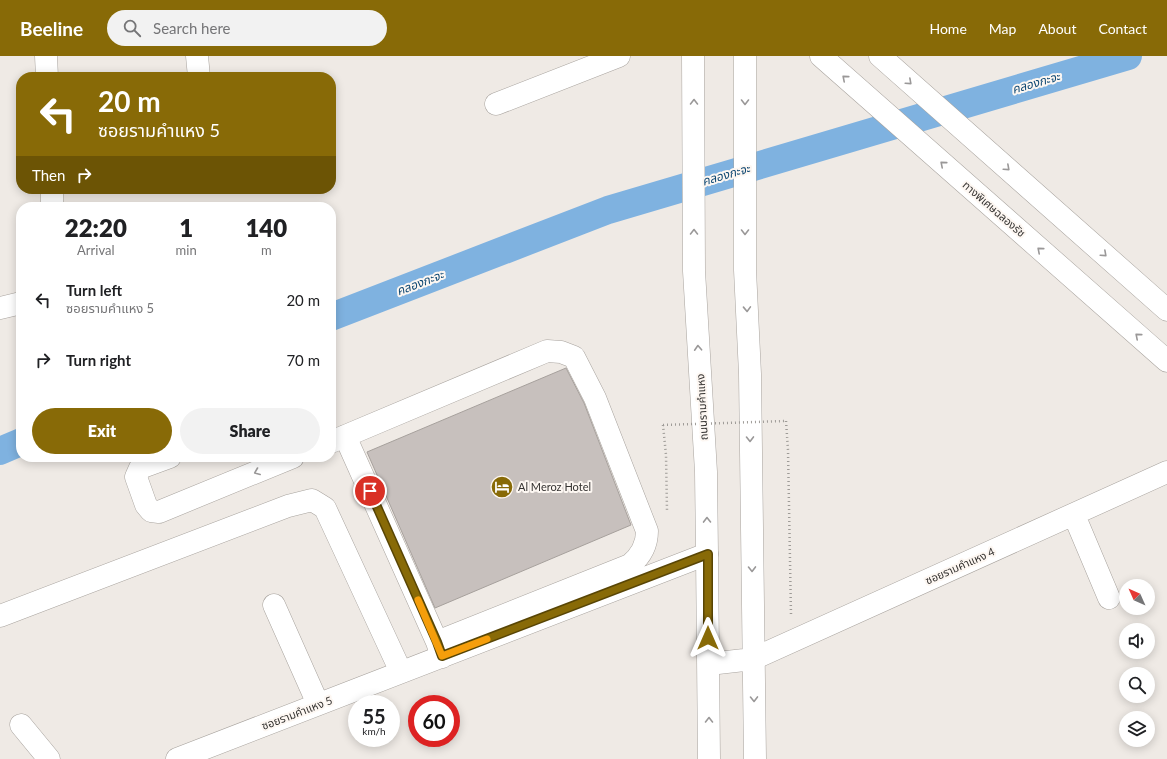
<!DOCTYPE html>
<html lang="en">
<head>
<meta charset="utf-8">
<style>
	:root { --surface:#fff; --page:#f2f2f2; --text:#202124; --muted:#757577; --accent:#886a07 }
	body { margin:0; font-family:Lato,"Noto Sans Thai",sans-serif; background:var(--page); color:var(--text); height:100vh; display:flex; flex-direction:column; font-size:15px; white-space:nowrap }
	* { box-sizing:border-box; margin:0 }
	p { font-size:13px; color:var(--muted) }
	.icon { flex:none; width:22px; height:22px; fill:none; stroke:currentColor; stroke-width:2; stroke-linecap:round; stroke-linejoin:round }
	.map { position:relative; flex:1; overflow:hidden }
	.drawer { position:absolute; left:16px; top:146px; width:320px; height:260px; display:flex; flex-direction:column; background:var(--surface); border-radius:16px; box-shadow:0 2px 10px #0003 }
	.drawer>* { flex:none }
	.guide { position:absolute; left:16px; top:16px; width:320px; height:122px; border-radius:16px; box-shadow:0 2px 10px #0003; background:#886a07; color:#fff; overflow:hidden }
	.needle { width:26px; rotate:315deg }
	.controls { position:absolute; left:1119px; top:523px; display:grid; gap:8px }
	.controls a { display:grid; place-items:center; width:36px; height:36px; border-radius:50%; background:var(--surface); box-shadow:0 2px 10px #0003; font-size:20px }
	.speed { position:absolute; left:348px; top:639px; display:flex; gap:8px; font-size:20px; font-weight:700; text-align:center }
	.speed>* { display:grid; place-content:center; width:52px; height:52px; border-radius:50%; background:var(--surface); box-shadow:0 2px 10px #0003; line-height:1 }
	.speed small { font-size:10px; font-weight:400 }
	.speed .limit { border:6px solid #d22; background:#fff; color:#111 }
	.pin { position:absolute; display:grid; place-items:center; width:34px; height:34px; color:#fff; margin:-17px; border:2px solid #fff; border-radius:50%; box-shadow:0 1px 4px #0007 }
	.me { position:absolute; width:44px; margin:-22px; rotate:0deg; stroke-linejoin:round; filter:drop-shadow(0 0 3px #0008) }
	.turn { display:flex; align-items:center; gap:14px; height:84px; padding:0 16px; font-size:18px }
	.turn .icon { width:52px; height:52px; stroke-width:2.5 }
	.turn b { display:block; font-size:28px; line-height:34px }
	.then { display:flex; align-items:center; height:38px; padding:0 16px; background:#0003; gap:8px; font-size:15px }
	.eta { display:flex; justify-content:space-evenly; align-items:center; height:68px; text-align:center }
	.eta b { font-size:24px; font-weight:800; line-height:28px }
	.primary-button { display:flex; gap:8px; margin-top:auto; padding:8px 16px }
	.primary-button a { flex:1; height:46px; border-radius:24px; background:var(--accent); color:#fff; font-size:16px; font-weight:800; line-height:46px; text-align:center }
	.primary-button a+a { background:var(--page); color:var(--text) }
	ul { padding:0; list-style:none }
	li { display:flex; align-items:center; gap:12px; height:60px; padding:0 16px }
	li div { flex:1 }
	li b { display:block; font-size:15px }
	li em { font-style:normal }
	header { display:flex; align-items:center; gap:24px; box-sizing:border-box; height:56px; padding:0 20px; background:var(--accent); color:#fff }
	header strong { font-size:19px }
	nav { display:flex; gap:22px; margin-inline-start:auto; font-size:14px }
	.search { width:280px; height:36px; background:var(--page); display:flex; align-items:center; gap:10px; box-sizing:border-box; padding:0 14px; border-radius:22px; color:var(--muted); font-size:15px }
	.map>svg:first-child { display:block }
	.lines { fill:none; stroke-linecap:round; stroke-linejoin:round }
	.canal { stroke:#7fb2e0; stroke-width:28 }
	.building { fill:#c7c0bd; stroke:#a6a09c }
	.minor-casing { stroke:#a8a39e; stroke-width:23 }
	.major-casing { stroke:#a8a39e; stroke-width:23 }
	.highway-casing { stroke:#a8a39e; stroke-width:23 }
	.path { stroke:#9e9b97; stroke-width:2.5; stroke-dasharray:1 3; stroke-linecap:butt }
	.minor { stroke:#fff; stroke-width:22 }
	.major { stroke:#fff; stroke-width:22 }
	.highway { stroke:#fff; stroke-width:22 }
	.path-bridge { stroke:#9e9b97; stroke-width:2.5; stroke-dasharray:1 3; stroke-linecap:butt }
	.oneway { stroke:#9a9898 }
	.route-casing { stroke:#584505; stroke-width:10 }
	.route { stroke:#886a07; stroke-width:7 }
	.slow { stroke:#f59e0b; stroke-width:7 }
	.labels { text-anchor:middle; stroke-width:4; stroke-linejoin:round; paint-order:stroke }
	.street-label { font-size:11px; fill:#343230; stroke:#fdf7f2 }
	.poi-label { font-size:11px; fill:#343230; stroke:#fdf7f2; text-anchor:start }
	.water-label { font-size:12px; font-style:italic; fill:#0c4671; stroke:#fdf7f2 }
</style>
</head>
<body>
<header>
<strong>Beeline</strong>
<div class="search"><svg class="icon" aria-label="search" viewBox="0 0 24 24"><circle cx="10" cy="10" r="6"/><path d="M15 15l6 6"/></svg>Search here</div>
<nav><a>Home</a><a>Map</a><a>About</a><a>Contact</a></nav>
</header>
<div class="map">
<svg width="1167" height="703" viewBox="0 0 1167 703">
	<rect width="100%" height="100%" fill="#efeae5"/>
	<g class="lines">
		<path class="canal" d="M331,261l277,-107 520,-154
			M0,395l21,-9"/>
	</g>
	<path class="building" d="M566,312l18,35 47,122 -196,83 -68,-156z"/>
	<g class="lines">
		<g class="minor-casing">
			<path id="minor" d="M46,0l1,21
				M197,0l2,21
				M496,48l123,-48
				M52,133v18
				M0,252l21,-5
				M345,380l92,206
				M331,386l216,-91 14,1 13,5 21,41 52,133c0,14 -6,25 -17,34l-193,77 5,15
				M170,401l-30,11 -4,9 10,28 5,6 8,1 134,-55
				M1074,459l35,83
				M274,549l44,99
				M0,560l288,-110 24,-6 13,8 76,164
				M753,603l414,-187
				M21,669l28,34
				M177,703l530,-205"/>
		</g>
		<g class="major-casing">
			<path id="major" d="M693,0l1,215 12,201 1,82 2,205
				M745,0v214l5,104 5,385
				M709,608l44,-5"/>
		</g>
		<g class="highway-casing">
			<path id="highway" d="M821,0l346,305
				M880,0l287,254"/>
		</g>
		<path class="path" d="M786,365l2,29 3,165
			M663,369l3,30 1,56"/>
		<use href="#minor" class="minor"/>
		<use href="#major" class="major"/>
		<use href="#highway" class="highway"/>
		<path class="path-bridge" d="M663,369l123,-4"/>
	</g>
	<defs><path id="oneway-chevron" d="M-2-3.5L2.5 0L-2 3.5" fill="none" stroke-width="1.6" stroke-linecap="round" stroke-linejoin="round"/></defs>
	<g class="oneway">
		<use href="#oneway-chevron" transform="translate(845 22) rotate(-139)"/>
		<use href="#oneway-chevron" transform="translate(909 26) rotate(42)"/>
		<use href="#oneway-chevron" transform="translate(694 46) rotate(-90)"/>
		<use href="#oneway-chevron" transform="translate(745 46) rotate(90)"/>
		<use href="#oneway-chevron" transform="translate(943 108) rotate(-139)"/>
		<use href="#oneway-chevron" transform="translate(1007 112) rotate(42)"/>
		<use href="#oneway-chevron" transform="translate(694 176) rotate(-90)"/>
		<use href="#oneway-chevron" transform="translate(745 176) rotate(90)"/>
		<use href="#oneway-chevron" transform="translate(1040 194) rotate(-139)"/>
		<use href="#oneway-chevron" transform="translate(1104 198) rotate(42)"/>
		<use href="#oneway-chevron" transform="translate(747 253) rotate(88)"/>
		<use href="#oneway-chevron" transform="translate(1138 280) rotate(-139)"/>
		<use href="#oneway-chevron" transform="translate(698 292) rotate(-93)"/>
		<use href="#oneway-chevron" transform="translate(750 383) rotate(89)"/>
		<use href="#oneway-chevron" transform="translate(257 416) rotate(158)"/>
		<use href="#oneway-chevron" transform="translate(707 464) rotate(-91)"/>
		<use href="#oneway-chevron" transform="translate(752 513) rotate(89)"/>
		<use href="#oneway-chevron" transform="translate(754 643) rotate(89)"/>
		<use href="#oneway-chevron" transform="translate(709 664) rotate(-90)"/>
	</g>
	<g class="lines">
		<g class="route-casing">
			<path id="route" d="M370,435l67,151 5,14 266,-102v84"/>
		</g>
		<use href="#route" class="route"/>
		<path class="slow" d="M418,544l24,56 45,-17"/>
	</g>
	<defs>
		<g id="hotel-disc" transform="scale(1.15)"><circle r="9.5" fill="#886a07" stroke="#fdf7f2"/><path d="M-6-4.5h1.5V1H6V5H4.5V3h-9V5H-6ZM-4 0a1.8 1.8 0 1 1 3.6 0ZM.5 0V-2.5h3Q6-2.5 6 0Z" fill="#fff"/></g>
	</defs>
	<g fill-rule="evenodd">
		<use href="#hotel-disc" x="502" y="431"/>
	</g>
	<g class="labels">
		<g class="street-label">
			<text transform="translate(994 153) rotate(41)" y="4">ทางพิเศษฉลองรัช</text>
			<text transform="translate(702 351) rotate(-93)" y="4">ถนนรามคำแหง</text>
			<text transform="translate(960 510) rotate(-24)" y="4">ซอยรามคำแหง 4</text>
			<text transform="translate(297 657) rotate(-21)" y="4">ซอยรามคำแหง 5</text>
		</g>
		<g class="poi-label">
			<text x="518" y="435">Al Meroz Hotel</text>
		</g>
		<g class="water-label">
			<text transform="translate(1036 27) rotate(-16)" y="4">คลองกะจะ</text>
			<text transform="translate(726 119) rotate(-16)" y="4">คลองกะจะ</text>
			<text transform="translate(420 227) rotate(-21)" y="4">คลองกะจะ</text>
		</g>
	</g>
</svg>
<div class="controls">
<a><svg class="needle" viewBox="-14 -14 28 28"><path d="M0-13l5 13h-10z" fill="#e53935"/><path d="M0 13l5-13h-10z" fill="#757577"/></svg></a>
<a><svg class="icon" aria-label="sound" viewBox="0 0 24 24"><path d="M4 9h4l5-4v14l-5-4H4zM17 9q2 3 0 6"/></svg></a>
<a><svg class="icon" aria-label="search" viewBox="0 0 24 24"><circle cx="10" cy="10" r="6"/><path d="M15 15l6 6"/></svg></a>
<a><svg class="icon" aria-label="layers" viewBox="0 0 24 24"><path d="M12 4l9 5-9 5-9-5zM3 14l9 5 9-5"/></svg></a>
</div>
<div class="speed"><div>55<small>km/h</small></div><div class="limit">60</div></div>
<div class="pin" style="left:370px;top:435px;background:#d93025"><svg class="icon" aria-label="arrive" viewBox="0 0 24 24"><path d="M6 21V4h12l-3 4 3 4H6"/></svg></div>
<svg class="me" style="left:708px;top:582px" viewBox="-20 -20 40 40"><path d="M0-17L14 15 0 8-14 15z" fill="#886a07" stroke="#fff" stroke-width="4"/></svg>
<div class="guide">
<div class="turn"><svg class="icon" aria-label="left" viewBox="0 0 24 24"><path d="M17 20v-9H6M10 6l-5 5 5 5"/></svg><div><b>20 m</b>ซอยรามคำแหง 5</div></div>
<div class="then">Then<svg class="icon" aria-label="right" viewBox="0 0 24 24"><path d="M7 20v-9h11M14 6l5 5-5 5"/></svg></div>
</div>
<section class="drawer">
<div class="eta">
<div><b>22:20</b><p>Arrival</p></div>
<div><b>1</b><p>min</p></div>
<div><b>140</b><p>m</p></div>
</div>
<ul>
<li><svg class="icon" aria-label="left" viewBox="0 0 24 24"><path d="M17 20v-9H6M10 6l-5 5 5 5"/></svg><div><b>Turn left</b><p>ซอยรามคำแหง 5</p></div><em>20 m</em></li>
<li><svg class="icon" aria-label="right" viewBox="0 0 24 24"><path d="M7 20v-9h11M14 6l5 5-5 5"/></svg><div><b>Turn right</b></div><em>70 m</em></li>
</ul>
<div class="primary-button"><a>Exit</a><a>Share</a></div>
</section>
</div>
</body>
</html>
